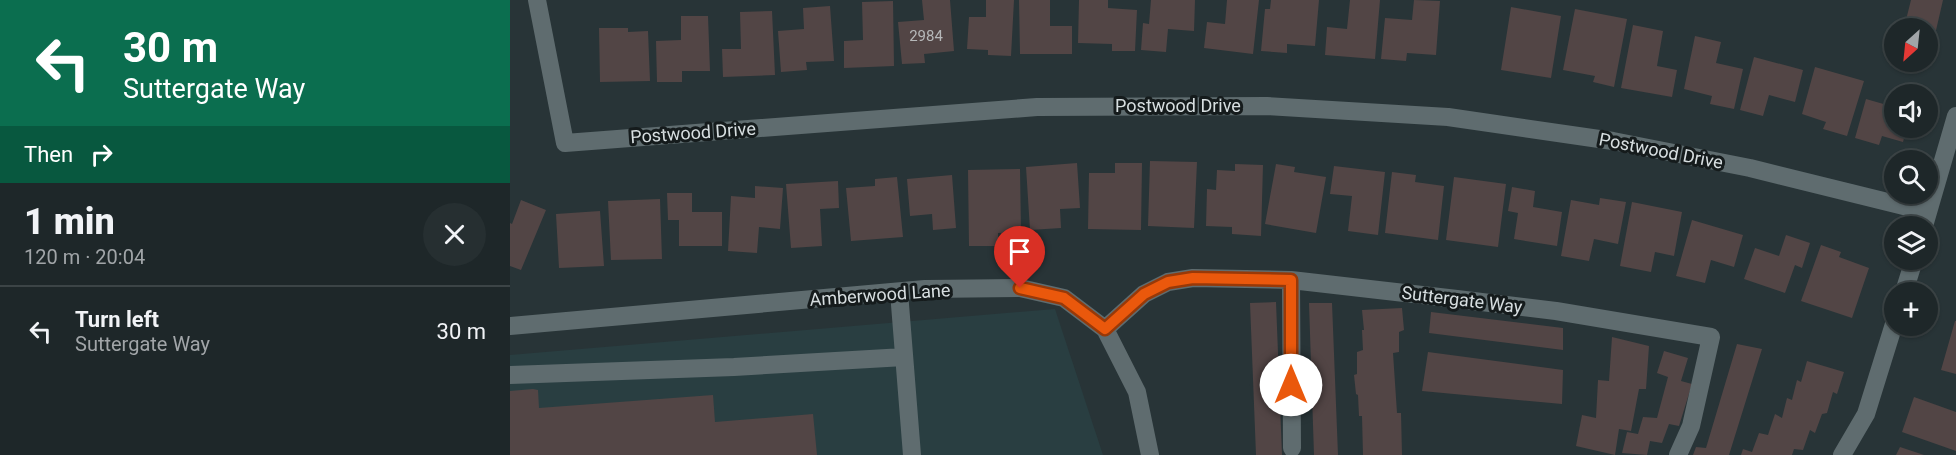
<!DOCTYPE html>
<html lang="en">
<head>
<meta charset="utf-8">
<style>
	:root { --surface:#1e2729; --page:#262f31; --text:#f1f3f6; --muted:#a1a5a8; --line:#3c4446 }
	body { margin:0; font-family:Roboto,sans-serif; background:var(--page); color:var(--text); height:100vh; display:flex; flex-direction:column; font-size:22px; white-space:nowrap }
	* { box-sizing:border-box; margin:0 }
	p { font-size:20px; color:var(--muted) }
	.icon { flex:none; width:33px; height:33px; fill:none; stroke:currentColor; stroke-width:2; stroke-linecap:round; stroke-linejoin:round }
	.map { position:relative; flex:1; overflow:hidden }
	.side { display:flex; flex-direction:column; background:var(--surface); width:510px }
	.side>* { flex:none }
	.banner { background:#0b6e4f; color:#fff; overflow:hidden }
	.needle { width:39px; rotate:207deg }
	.tools { position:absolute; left:1374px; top:18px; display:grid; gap:12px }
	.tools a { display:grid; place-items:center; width:54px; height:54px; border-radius:50%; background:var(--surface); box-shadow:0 2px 4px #0004,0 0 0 2px var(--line); font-size:30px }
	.pin { position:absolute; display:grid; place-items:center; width:51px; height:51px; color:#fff; margin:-62px -26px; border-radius:50% 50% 50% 0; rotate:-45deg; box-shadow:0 0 6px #0007 }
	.pin .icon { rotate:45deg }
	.me { position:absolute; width:66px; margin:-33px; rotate:0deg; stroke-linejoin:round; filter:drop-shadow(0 0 4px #0008) }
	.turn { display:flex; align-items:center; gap:21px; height:126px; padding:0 24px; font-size:27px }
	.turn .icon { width:78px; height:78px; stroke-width:2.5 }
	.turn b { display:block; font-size:42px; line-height:51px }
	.then { display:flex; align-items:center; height:57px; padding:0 24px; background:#0003; gap:12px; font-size:22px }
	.round { display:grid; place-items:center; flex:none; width:63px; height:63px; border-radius:32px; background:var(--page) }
	.overview { display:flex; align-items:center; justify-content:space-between; height:102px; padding:0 24px }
	h1 { font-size:36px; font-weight:800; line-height:45px }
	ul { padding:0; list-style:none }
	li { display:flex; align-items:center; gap:18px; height:90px; padding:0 24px; border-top:2px solid var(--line) }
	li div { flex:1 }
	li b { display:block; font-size:22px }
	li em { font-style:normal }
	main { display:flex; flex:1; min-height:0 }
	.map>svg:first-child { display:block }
	.built { fill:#293e41 }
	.building { fill:#524545 }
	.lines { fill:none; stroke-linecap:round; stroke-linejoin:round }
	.minor { stroke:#5f6c6f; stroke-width:18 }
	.route-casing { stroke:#983908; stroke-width:15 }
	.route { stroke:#ea580c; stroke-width:10 }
	.labels { text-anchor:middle; stroke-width:6; stroke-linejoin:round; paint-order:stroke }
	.number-label { font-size:15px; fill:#b6b8b9 }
	.street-label { font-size:18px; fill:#d7dee0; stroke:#151b1c }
</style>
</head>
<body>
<main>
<section class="side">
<div class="banner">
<div class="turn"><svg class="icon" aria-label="left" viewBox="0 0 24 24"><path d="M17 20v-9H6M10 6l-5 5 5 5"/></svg><div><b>30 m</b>Suttergate Way</div></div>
<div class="then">Then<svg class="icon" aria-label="right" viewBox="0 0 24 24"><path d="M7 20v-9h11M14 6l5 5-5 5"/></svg></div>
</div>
<div class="overview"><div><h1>1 min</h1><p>120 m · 20:04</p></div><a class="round"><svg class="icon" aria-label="close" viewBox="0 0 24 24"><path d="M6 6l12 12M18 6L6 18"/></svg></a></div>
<ul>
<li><svg class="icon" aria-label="left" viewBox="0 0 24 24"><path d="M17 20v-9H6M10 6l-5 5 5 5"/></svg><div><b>Turn left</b><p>Suttergate Way</p></div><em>30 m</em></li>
</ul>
</section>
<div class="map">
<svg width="1446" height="455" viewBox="0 0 1446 455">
	<rect width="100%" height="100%" fill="#283437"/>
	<path class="built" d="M545,309l48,146h-593v-100z"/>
	<path class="building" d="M412,0h28l4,51 -30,3 1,9 -23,1 -4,-42 26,-2z
		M476,0h28l-3,56 -23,-1v-5l-21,-1 2,-32h17z
		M509,0h31v26h22v28h-52z
		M569,0h29v8l29,2 -2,41h-23v-7l-34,-1z
		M641,0h44l-1,31 -26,-2 -2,23 -25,-2 2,-27 6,1z
		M717,0h32l-6,54 -49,-6 3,-26 18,2z
		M761,0h48l-4,46 -28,-2v9l-26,-2 4,-42h5z
		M840,0h30l-5,59 -50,-4 2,-28 20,2z
		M904,0l26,1 -4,54 -29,-2 -1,8 -25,-2 4,-41 27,2z
		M1401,0h32l-9,39 -6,-1v-10h-24z
		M383,1l1,65 -50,2v-27l19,-1 -1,-38z
		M320,6l4,55 -28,1 1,8 -26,2 -3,-41 26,-2 -1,-21z
		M1001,7l50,9 -10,62 -50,-8z
		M1065,9l52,10 -13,68 -21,-5 2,-6 -32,-6z
		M262,11l3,64 -52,2 -1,-28h19l-1,-37z
		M171,16h27l2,55h-28v11h-25l-1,-41 25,-1z
		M1123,25l30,6 -6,35 20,4 -5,27 -51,-9z
		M89,28h29v4l20,-1 2,50 -50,1z
		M1185,36l26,6 -5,21 27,6 -9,40 -24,-5 2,-8 -28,-7z
		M1244,57l49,13 -8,32 -26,-7 -6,21 -23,-6z
		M1305,67l49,14 -17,55 -24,-7 3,-7 -24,-8z
		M1356,99l28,8v21h13l-4,14 -21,-6 -3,9 -24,-7z
		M640,161l47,1 -3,66 -46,-2z
		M567,163l3,45 -20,1 1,19 -31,2 -4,-63z
		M605,163h27l-1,67 -53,-1 1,-56h26z
		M725,164l28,1 -2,71 -29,-2v-7l-26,-1 1,-37 9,1 1,-20 18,1z
		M766,164l19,3 -1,5 32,5 -10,56 -51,-9z
		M824,166l51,6 -7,63 -30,-4 4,-35 -22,-2z
		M510,169l1,63 -23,1v13h-29l-1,-76z
		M882,172l24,3 -1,7 29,4 -6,54 -53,-7z
		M442,175l4,53 -23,2 -1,-16 -22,2 -3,-37z
		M387,177l6,60 -52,4 -5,-53 29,-2v-7z
		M944,177l52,7 -8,63 -52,-7z
		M328,181l1,27 -19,1 2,37 -31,2 -5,-64z
		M245,186l28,2 -3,41 -21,-2 -2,26 -29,-2 3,-55 24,2z
		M1002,187l23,4 -2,16 29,5 -5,34 -43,-7 4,-26 -10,-2z
		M157,193h25v19h30v34h-43v-26h-11z
		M1090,198l26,4 -8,42 -24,-5 -5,22 -28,-5 10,-56 28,5z
		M150,199l2,60 -51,1 -3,-59z
		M11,200l25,10 -25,60 -11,-4v-43l2,1z
		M1122,202l50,10 -8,44 -19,-4 -4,20 -31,-6z
		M90,211l4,55 -45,2 -3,-54z
		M1182,220l51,15 -9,32 -23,-7 -6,23 -29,-7z
		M1276,235l24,8 -8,25 -7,-3 -10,28 -41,-14 11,-31 24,8z
		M1311,245l20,7 -2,5 30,11 -17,50 -51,-17z
		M766,302l6,153h-26l-6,-152z
		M799,303h23l6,152h-24z
		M892,308l2,22 -5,2v20l-6,1 4,60h4l1,42h-39l-1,-39h-3l-1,-21 -2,-1 -2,-19 3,-1v-22l6,-2 -1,-20h2l-2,-20z
		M921,312l132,16v22l-134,-17z
		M1445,321h1v53l-15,-4z
		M1102,337l37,9 -3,43h-7l-8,42 -12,-2 -4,26 -39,-9 6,-31 14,3 2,-38 11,1z
		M1227,344l25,5 -33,106h-36l3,-8 10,1z
		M1154,351l24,7 -7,23 11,3 -13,42 -10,-2 -7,19 -12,-2 -3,14 -25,-2 5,-21 11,2 5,-17 14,1 11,-41 -11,-4z
		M918,352l135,18 -1,34 -140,-13z
		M1297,361l37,11 -7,22 -4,-2 -6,21 -5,1 -7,19 -5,-3 -7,20 -9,-1 -2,6h-51l2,-6 9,3 7,-19 9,2 7,-21 7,4 5,-20 5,2 5,-20 4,2z
		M23,389l5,1 1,18 174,-13 2,27 98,-8 4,41h-307v-64z
		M1404,397l42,15v39l-54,-19z
		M1390,447l24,8h-28z"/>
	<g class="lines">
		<path class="minor" d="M27,0l28,143 472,-36 230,-1 181,11 165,24 137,27 178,44
			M1414,226l32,-110
			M781,280l1,168
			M389,292l13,163
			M1394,292l10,-32
			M0,326l415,-37 95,-1 44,10 41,31 32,63 13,63
			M595,329l39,-35 24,-12 25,-4 98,2 166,19 99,12 155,26 -20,89 -13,29
			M0,375l224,-8 170,-10
			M1332,455l24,-41 28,-90"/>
	</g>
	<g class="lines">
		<g class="route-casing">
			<path id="route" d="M510,288l44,10 41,31 39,-35 24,-12 25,-4 98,2v105"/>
		</g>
		<use href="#route" class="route"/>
	</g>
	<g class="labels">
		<g class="number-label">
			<text x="416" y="41">2984</text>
		</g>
		<g class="street-label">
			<text x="668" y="112">Postwood Drive</text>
			<text transform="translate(183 133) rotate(-4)" y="6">Postwood Drive</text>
			<text transform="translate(1151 151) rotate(11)" y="6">Postwood Drive</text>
			<text transform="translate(370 295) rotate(-4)" y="6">Amberwood Lane</text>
			<text transform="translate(952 300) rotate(7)" y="6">Suttergate Way</text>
		</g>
	</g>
</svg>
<div class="tools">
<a><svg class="needle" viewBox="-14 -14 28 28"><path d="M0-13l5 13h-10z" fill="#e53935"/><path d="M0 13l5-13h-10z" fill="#a1a5a8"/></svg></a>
<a><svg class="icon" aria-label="sound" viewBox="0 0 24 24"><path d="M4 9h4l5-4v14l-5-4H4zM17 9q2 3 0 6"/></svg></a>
<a><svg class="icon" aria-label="search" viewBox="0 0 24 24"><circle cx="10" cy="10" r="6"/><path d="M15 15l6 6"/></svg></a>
<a><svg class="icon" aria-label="layers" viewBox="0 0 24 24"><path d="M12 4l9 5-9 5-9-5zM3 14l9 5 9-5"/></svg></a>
<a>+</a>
</div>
<div class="pin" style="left:510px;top:288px;background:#d93025"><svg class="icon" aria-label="arrive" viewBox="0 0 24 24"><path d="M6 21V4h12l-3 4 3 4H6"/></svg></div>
<svg class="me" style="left:781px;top:385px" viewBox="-20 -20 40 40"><circle r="19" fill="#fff"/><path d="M0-13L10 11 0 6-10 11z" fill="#ea580c"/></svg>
</div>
</main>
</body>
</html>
